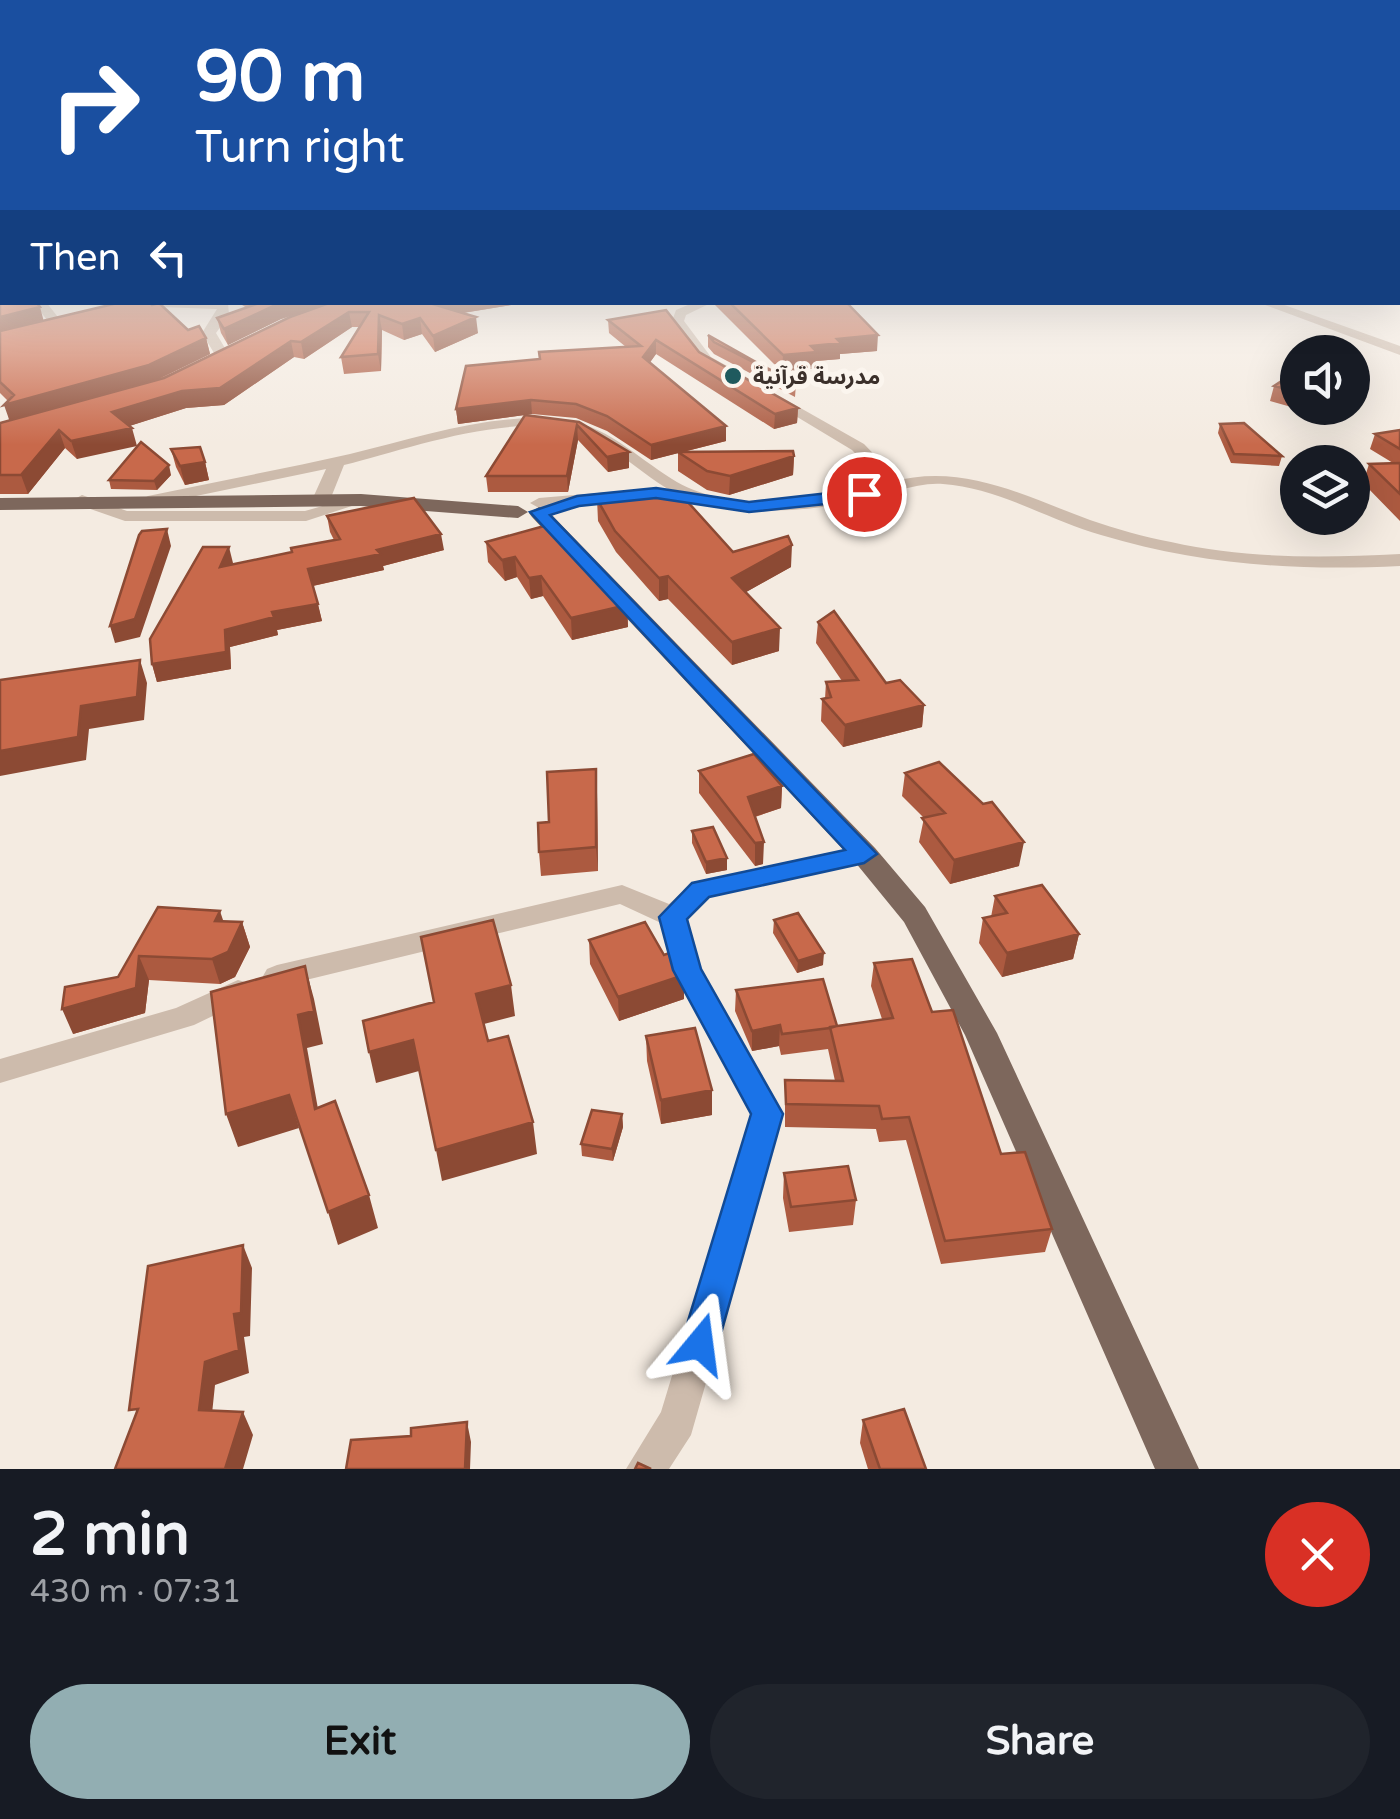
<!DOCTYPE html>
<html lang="en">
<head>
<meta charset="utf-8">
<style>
	:root { --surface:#171b24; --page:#20242c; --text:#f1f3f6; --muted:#9ea1a6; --accent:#92aeb2 }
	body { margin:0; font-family:"Varela Round","Noto Sans Arabic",sans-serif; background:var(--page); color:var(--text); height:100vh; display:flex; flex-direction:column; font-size:38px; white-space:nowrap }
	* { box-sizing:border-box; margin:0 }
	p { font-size:32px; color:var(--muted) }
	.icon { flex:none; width:55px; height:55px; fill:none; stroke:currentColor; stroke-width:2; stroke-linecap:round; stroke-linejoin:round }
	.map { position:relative; height:1469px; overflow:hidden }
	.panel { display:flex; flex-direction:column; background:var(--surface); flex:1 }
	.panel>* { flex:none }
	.banner { position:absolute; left:0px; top:0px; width:1400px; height:305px; box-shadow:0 10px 40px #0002; background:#1a4fa0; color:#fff; overflow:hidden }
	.buttons { position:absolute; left:1280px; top:335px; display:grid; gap:20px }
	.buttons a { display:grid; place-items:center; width:90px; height:90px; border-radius:50%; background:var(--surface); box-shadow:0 10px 40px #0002; font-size:50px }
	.pin { position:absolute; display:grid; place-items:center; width:85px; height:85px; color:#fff; margin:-42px; border:5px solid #fff; border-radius:50%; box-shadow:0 2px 10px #0007 }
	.me { position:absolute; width:110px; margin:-55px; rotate:16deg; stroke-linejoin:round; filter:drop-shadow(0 0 8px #0008) }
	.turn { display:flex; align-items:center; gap:35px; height:210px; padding:0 30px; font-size:45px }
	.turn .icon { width:130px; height:130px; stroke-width:2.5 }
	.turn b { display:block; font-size:70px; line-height:85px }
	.then { display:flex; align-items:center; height:95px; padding:0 30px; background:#0003; gap:20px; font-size:38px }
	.round { display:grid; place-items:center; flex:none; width:105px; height:105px; border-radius:52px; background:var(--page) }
	.summary { display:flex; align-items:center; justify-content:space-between; height:170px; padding:0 30px }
	h1 { font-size:60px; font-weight:800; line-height:75px }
	.action { display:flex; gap:20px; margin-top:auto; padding:20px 30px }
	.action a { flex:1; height:115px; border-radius:60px; background:var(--accent); color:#111; font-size:40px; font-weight:800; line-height:115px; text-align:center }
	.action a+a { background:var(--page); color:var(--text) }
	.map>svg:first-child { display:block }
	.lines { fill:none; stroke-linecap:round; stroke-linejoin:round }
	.street { fill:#cdbbac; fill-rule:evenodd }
	.primary { fill:#7d675c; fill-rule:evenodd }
	.wall { fill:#ac5a40 }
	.shaded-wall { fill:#8c4a34 }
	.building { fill:#c8694b; stroke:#8c4a34; stroke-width:2.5 }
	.route { fill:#1a73e8; stroke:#114b97; stroke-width:2.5 }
	.poi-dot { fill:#1f5a5e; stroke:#fbf5ee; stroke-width:4 }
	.labels { text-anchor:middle; stroke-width:10; stroke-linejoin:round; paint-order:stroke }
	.far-poi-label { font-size:22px; font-weight:bold; fill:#3b302b; stroke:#fbf5ee; text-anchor:start }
</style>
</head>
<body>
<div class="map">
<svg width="1400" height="1469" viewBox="0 0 1400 1469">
	<rect width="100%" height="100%" fill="#f4ebe1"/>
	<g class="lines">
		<path class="street" d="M2,294v8l-2,1v-8z
			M33,302h13l19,24 -1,3h-10z
			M140,302l88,1 1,12 -13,18 16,27 -12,3 -18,-30 15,-24 -58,-2 -36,6 -6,-4z
			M695,302h18l-27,13 -2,6 27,36 18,10v6c-28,1 -43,-31 -57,-52l4,-11z
			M1257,302h19l124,44v9z
			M774,393l90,51 27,28v10c72,-20 133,14 199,38 26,9 54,17 81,22 75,17 152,16 229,12v12c-102,5 -200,-1 -299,-31 -53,-15 -102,-47 -158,-51 -28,-2 -54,11 -81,16 -49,11 -101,14 -150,6 -48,-8 -76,-45 -117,-67 -65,-35 -183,9 -251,26l-14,35 -9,5 -9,-5 14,-31 -178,37 -9,-5 9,-5c67,-14 135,-27 202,-42 68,-16 138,-41 209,-35 47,5 76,37 113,60 55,35 141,24 201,9l4,-12 -25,-26 -83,-50 -2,-3z
			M633,490l8,5 -2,4 -100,9 -9,-5 9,-5z
			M82,495l45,16h178l56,-16 9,5 -64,21h-181l-49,-17 -3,-4z
			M865,846l9,3 4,6 -4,6 -165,35 -22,23 14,51 82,144 -92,321 -22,34h-43l35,-57 90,-297 -78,-145 -12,-47 -41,-19 -343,83 -10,-4 -4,-7 4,-7 10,-4 345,-80 47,19 23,-21z
			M238,980l10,3 4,8 -4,8 -54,26 -194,58v-24l176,-51z"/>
		<path class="primary" d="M361,494l157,12 10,6 -10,6 -157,-12 -361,4v-12z
			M539,507l7,2 329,339 50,59 72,126 202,436h-44l-190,-434 -61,-113 -49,-60 -323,-345 -3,-4z"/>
	</g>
	<path class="wall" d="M0,300l44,21 144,9 18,8 4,16 -51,25 168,-75 -46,15 -53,26 -7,-12 -4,-15 30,-10 -10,-6h293l-67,11 15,20 -43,19 -13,-18 -18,6 -22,-10 -1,41 -37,3 -3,-17 18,-30h-7l-48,32 -10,-2 -70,48 -38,3 -57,18 -52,33 -12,-11 -37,46h-28v-71l9,-2 -1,-20 -8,-8z
		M715,302h131l31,49 -37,3v5l-24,2v7l-34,4 -67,-67z
		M608,320l91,32 99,56 -1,15 -23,6 -118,-75 -6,8 76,79 -43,11 111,4 -1,19 -64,20 -22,-5 -29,-19v-18l-27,7 -44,-29 -31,-13 -44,-4 -74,10 -2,-15 84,-50 86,-12 -17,-14z
		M708,335l88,49 -1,13 -81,-43 -6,-7z
		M1298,370v38h17l-6,4 -39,-11 4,-15z
		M579,422l50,30v16l-21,4 -30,-32 -10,52h-80l-2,-16z
		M1220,424l62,32 -3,10 -48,-3 -13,-30z
		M1400,430v91l-37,-38 6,-19 24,-1 -23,-14 5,-15z
		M171,449l34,13 4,18 -24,5 -9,-18z
		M171,475l-14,15 -46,-1 -2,-9z
		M597,499l136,53 58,15 -45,25 33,59 -47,14 -64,-66 -9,2 -43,-49 -18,-31z
		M327,516l117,34 -61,16 1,4 -71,16 9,35 -45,9 1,5 -48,12 1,22 -74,13 -5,-18 81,-101 -1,2 60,-13 42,-12 -4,-8z
		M486,542l111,39 30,24 1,22 -56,13 -29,-44 -12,3 -14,-22 -12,4 -17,-19z
		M818,622l68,61 38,22 -2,22 -79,20 -22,-26 1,-22h3l1,-17 16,-1 -26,-38z
		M699,771l83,15 -1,22 -26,9 8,47 -8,2 -56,-73z
		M905,773l114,93 -69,18 -31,-42 5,-24 -22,-22z
		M597,792l1,79 -57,5 -2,-24 10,-30z
		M692,831l35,39 -21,4 -14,-31z
		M995,896l84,38 -6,25 -71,18 -23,-34 4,-25 8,-1z
		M158,907l66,14 18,1 8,25 -15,30 -15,7 -71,-4 -4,33 -72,21 45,-57z
		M774,920l49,45 -26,8 -24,-40z
		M589,940l75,15 20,20v24l-65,22 -29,-57z
		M874,963l58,49 69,142 51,75 -7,23 -104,12 -35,-124 -27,2 -3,-13 -91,-2v-47l50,1 -7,-32 -47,6 -2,-9 -27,5 -17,-40 1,-21 101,36 45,-7 -11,-33z
		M646,1036l66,79 -51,9 -14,-63z
		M622,1114l1,13 -10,34 -31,-5 -1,-12z
		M784,1173l72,27 -3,25 -64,7 -6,-34z
		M863,1420l63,49h-58l-8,-26z"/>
	<path class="shaded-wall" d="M282,302h50l-51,17 -53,26 -4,-16z
		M430,302h100l-99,16z
		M40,307l4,15 -44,11v-16z
		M349,312l3,15 -48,32 -3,-17z
		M379,315l3,15 -1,41 -3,-17z
		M476,317l2,16 -43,19 -2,-16z
		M420,318l2,16 -18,6 -2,-16z
		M878,335l-1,16 -37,3v5l-24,2v7l-34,4 1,-17 54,-16z
		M206,338l4,16 -56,27 -144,41 -6,-17z
		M656,340v14l-12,17 -1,-14z
		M291,341l3,16 -70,48 -38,3 -69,22 -5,-18 70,-21z
		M531,400l1,14 -74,10 -2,-15z
		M798,408l-1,15 -23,6 1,-15z
		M577,425l1,15 -10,52 -1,-16z
		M726,426v15l-75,19v-15z
		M132,428l5,18 -60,13 -6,-18z
		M59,430l6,18 -37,46 -7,-19z
		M629,452v16l-21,4 -1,-15z
		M794,456l-1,19 -64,20 1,-19z
		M205,462l4,18 -24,5 -5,-19z
		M169,465l2,10 -14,15 -3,-9z
		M167,529l4,17 -31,91 -25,6 -5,-17z
		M441,534l3,16 -61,16 1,4 -72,16 -4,-17z
		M792,545l-1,22 -59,33v-22z
		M229,547l4,16 -8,21 -5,-17z
		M515,557l2,20 -12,4 -3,-21z
		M541,576l2,20 -12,3 -2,-21z
		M668,576v23l-9,2v-23z
		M318,604l4,17 -45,9 1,5 -48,12 1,22 -74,13 -5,-18 73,-34 47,-18z
		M627,605l1,22 -56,13 -1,-22z
		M780,628l-1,23 -47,14v-23z
		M140,660l7,23 -3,37 -55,9 -3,31 -86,16v-25l81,-45z
		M924,705l-2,22 -79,20 2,-22z
		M596,769l1,23 1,79 -2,-24z
		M782,786l-1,22 -34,11 1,-22z
		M764,842l-1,22 -8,2v-23z
		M1024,842l-5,24 -69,18 4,-24z
		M727,858v12l-21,4v-12z
		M220,911l8,24 -13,-14z
		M242,922l8,25 -15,30 -15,7 -8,-25z
		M1079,934l-6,25 -71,18 5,-24z
		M824,953l-1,12 -26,8 1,-12z
		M139,956l10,24 -4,33 -72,21 -11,-25 74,-21z
		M305,966l9,33 9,45 -16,4 17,94 -9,-33 -17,-94z
		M684,975v24l-65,22 -1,-24z
		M511,985l4,31 -35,9 -4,-31z
		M780,1025l-1,21 -27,5v-20z
		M413,1040l6,31 -43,12 -7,-31z
		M712,1090v25l-51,9v-24z
		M289,1095l10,33 -61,19 -12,-33z
		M622,1114l1,13 -10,34 -1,-12z
		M533,1122l4,32 -95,27 -6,-31z
		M369,1195l9,33 -40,17 -10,-33z
		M243,1245l9,23 -2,68 -6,1 5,36 -34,12 -5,48 -11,-23 6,-48 29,-48z
		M243,1412l10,23 -10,34h-18z
		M467,1422l4,20 -1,27h-5z"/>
	<path class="building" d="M0,239h2v43h-1z
		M2,299v3h34l4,5 -40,10v-17z
		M122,302h27l3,3 7,-2 29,27 11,-4 7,12 -57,27 -145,40 10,-10 -14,-13v-51z
		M262,302h20l-58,27 -7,-11z
		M332,302h98l-1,1 47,14 -43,19 -13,-18 -18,6 -23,-9 -1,39 -37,3 28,-45h-20l-48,30 -10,-1 -71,47 -38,3 -70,21 20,16 -61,13 -12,-11 -38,45h-21v-52l164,-45 126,-61z
		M729,302h117l32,33 -41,4 4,4 -30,3 6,6 -34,3z
		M666,310l33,42 99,56 -23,6 -119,-74 -13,17 83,69 -75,19 -44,-29 -31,-12 -45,-4 -75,9 10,-43 74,-7 -1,-7 102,-6 -33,-26z
		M708,335l48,27 40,22 -82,-42z
		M1298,370v22l-24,-6z
		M525,415l54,7 50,30 -22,5 -30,-32 -10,51h-81z
		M1244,423l38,33 -48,-2 -14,-30z
		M1400,430v19l-25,-15z
		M141,442l28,23 -15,16 -45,-1z
		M200,447l5,15 -25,4 -9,-17z
		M793,451l1,5 -64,20 -23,-5 -29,-19z
		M1400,463v31l-31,-30z
		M657,490l29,10 47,52 55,-16 4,9 -60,33 48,50 -48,14 -64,-66 -9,2 -44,-47 -18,-32z
		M414,498l27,36 -64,16 4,4 -73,15 10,35 -46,8 2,5 -49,13 1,22 -74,12 -2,-25 53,-92h26l-9,20 72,-15 -1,-4 49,-9 -13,-23z
		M548,525l23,21 26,35 7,-2 23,26 -56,13 -30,-42 -12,2 -14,-21 -13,3 -16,-18z
		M167,529l-32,90 -25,7 29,-91 3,-4z
		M834,611l52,72 14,-3 24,25 -79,20 -23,-26 9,-2 -5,-15 32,-2 -40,-58z
		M140,660l-3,37 -56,9 -3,31 -78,14v-71z
		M754,754l28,32 -34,11 16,45 -9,1 -56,-72z
		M939,762l44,42 9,-2 32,40 -70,18 -32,-42 23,-5 -40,-40z
		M596,769v78l-57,5 -1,-29 11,-1 -2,-50z
		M713,827l14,31 -21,4 -14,-31z
		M1042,885l37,49 -72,19 -24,-35 24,-5 -12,-17z
		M158,907l62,4 -5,10 27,1 -14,30 -16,7 -73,-3 -3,32 -74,21 3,-22 53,-10z
		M798,913l26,40 -26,8 -24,-41z
		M493,920l18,65 -35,9 12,47 20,-5 25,86 -97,28 -23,-110 -44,12 -6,-31 71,-19 -13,-65z
		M645,922l19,33 8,-3 12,23 -66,22 -29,-57z
		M912,959l20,53 21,-2 48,144 24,-2 27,77 -107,12 -36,-124 -27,2 -3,-13 -93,-2 -1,-24 58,1 -13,-54 63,-9 -19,-55z
		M305,966l9,45 -16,4 17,94 20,-8 34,94 -41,17 -39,-117 -63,19 -15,-122z
		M823,979l14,47 -7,2 -48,6 -2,-9 -28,6 -16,-41z
		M695,1028l17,62 -51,10 -15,-64z
		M592,1110l30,4 -10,35 -31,-5z
		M848,1166l8,34 -65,7 -7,-34z
		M243,1245l-2,68 -7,1 5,36 -34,12 -6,48 44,2 -18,57h-110l23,-60 -9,1 19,-144z
		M904,1409l22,60h-46l-17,-49z
		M467,1422l-2,47h-119l5,-29 60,-4v-8z
		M638,1463l13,6h-16z"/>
	<linearGradient id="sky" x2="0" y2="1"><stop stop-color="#7eb2d2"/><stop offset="0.54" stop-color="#faf6f2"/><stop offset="1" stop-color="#faf6f2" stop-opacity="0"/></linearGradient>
	<rect width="1400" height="445" fill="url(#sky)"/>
	<path class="route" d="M656,488l93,14 115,-13 9,5 -9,6 -115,12 -93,-14 -77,8 -29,9 327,339 -13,9 -155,34 -22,22 14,50 82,145 -65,230 -5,13 -13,6 -14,-6 -5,-13 70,-230 -78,-144 -14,-53 33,-34 153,-33 -315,-338 47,-16z"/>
	<circle class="poi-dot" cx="733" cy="376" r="10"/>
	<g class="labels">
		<g class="far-poi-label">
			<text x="753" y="384">مدرسة قرآنية</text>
		</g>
	</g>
</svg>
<div class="buttons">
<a><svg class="icon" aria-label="sound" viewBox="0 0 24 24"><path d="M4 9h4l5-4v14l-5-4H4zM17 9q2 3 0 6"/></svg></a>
<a><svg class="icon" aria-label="layers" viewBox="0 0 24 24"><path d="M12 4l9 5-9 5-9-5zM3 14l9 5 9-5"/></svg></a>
</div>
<div class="pin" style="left:864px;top:494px;background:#d93025"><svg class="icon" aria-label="arrive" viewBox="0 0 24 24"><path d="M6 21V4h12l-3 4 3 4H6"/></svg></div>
<svg class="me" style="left:700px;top:1344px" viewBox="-20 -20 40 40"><path d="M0-17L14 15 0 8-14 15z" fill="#1a73e8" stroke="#fff" stroke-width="4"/></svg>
<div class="banner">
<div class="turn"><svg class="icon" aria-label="right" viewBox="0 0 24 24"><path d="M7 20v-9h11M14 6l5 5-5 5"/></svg><div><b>90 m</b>Turn right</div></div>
<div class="then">Then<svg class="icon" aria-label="left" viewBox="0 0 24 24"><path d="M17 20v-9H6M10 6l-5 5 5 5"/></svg></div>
</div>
</div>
<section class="panel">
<div class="summary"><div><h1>2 min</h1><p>430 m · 07:31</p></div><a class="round" style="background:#d93025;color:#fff"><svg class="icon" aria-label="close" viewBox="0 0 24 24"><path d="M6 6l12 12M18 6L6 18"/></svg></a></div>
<div class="action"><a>Exit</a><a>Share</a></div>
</section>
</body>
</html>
